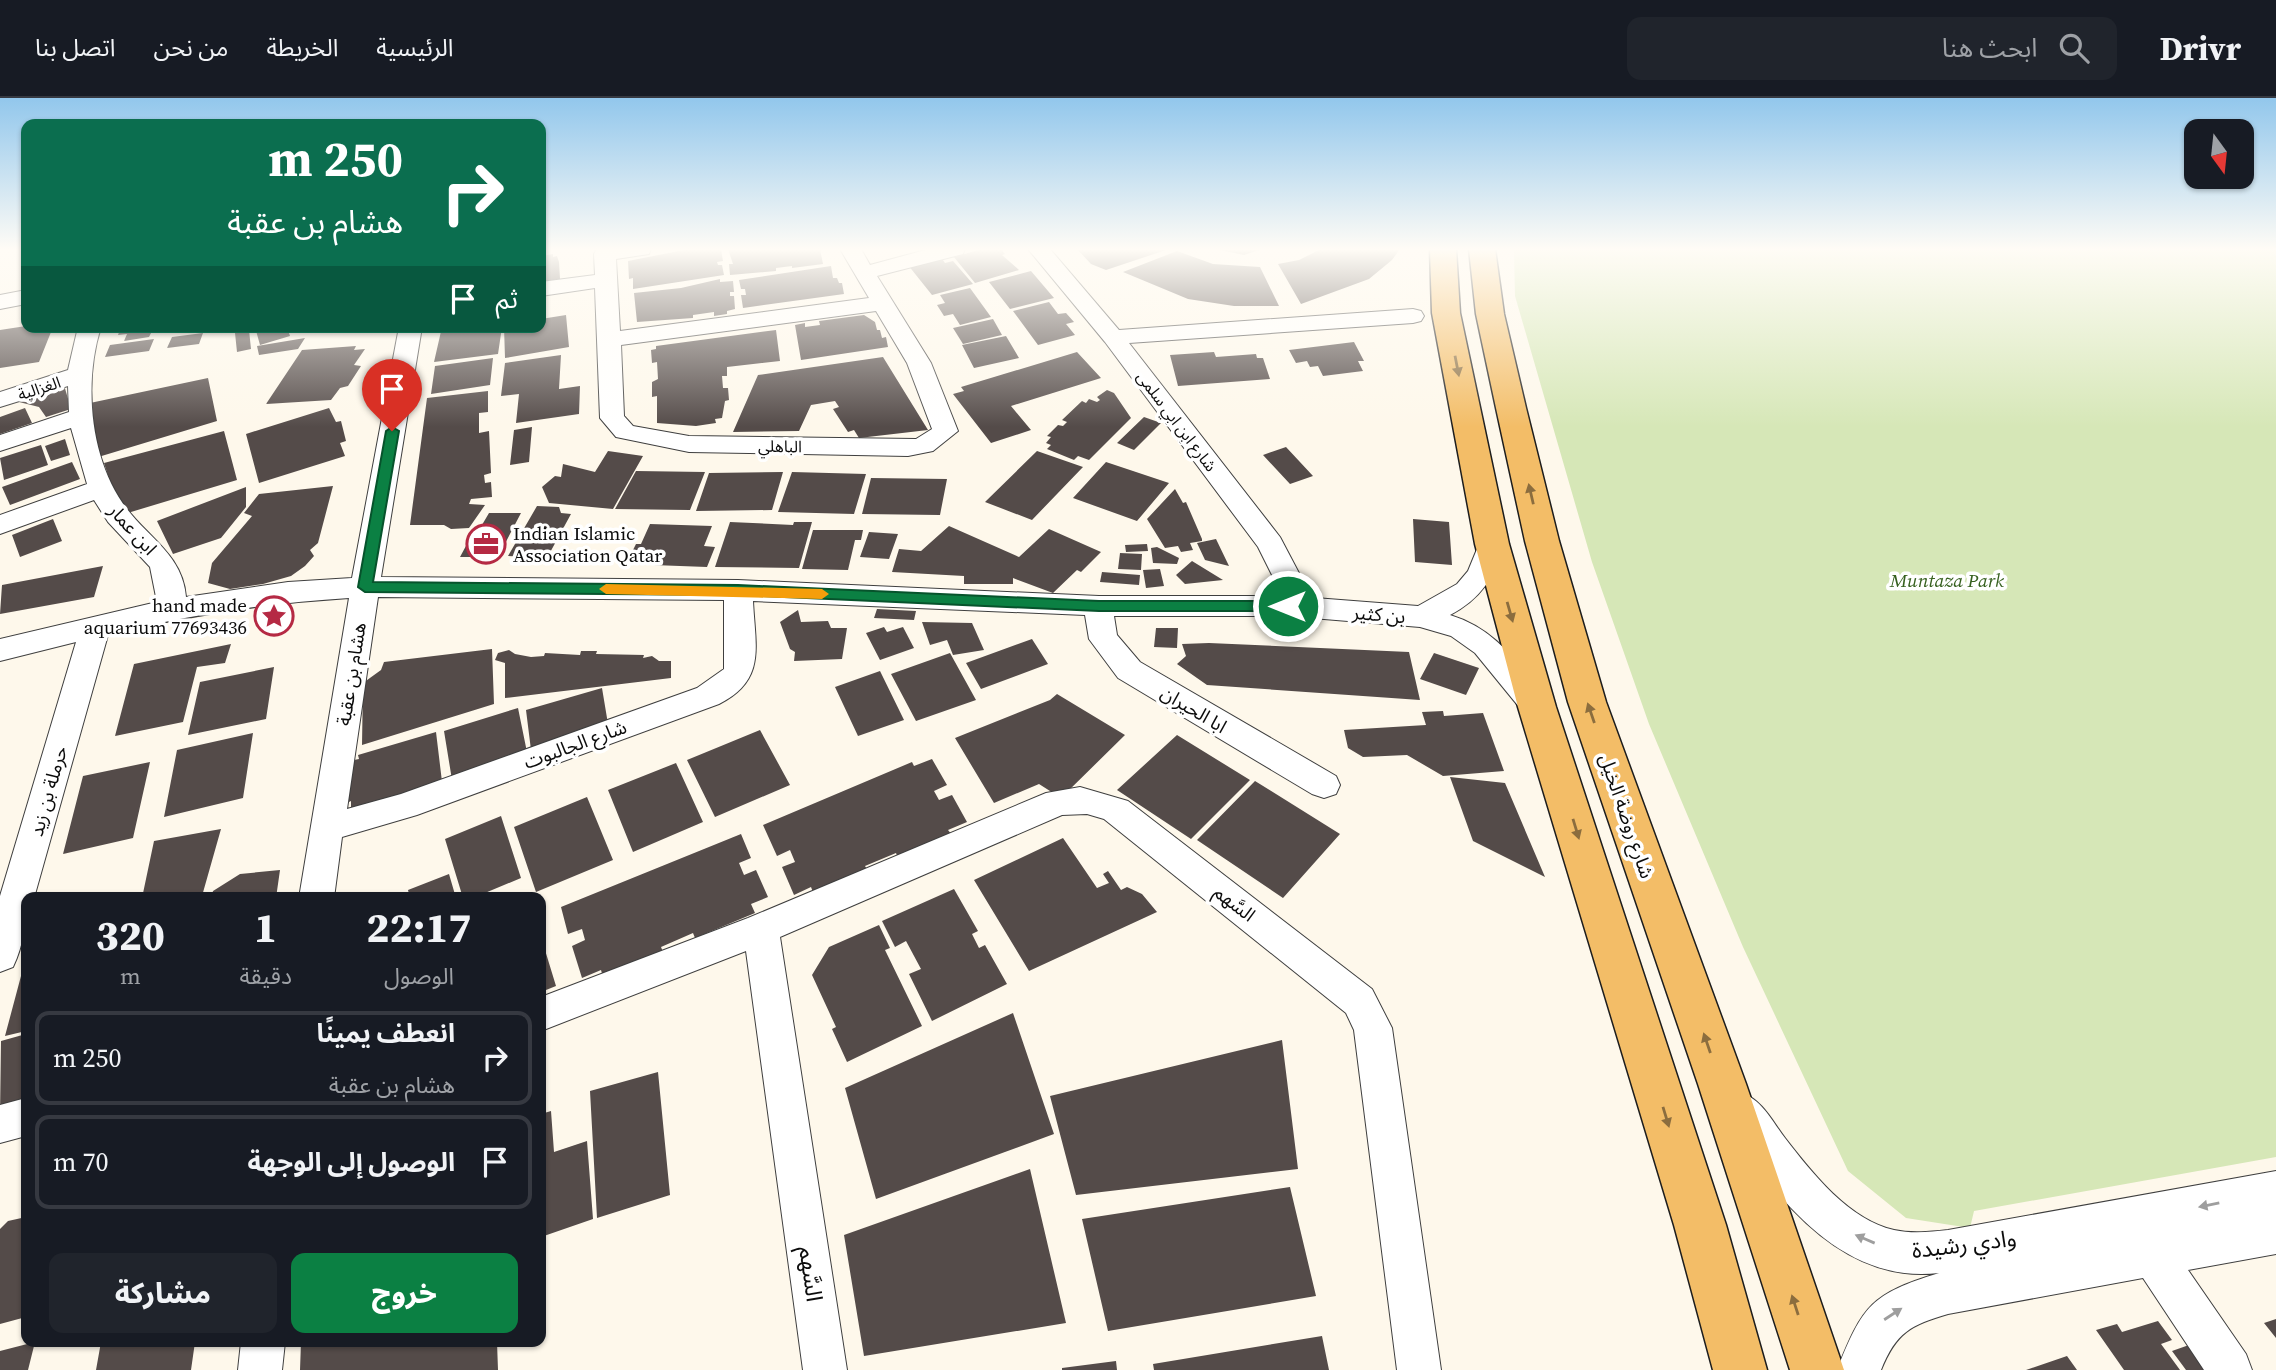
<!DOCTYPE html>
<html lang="ar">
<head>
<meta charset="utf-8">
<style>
	:root { --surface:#171b24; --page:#20242c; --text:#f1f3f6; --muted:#9ea1a6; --line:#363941; --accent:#0b8043 }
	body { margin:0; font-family:"Source Serif 4","Noto Sans Arabic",serif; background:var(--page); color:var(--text); direction:rtl; height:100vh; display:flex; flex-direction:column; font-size:26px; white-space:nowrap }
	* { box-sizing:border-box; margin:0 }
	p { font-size:23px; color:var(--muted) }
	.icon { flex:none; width:38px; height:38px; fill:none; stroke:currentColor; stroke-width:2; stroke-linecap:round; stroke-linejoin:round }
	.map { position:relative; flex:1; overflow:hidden; direction:ltr }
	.side { position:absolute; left:21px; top:794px; width:525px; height:455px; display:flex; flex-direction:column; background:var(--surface); border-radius:14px; box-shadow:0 2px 5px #0004; direction:rtl }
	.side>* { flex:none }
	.guide { position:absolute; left:21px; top:21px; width:525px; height:214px; border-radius:14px; box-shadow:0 2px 5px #0004; direction:rtl; background:#0b6e4f; color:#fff; overflow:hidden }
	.needle { width:46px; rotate:165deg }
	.controls { position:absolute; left:2184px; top:21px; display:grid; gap:14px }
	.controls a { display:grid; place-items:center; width:70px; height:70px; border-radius:14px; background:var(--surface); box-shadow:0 2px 5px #0004; font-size:35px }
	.pin { position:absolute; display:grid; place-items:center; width:60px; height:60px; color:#fff; margin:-72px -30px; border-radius:50% 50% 50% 0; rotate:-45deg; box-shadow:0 0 7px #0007 }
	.pin .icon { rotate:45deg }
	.me { position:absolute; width:77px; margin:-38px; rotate:270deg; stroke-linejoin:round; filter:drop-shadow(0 0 5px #0008) }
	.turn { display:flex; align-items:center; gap:24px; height:147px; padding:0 28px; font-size:32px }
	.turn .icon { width:91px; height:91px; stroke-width:2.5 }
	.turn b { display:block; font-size:49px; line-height:60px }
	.then { display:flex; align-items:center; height:66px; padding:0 28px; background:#0003; gap:14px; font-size:26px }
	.eta { display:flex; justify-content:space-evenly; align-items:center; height:119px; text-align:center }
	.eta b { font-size:42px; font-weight:800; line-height:49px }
	.cta { display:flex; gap:14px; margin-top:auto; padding:14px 28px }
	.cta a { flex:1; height:80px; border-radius:14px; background:var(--accent); color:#fff; font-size:28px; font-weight:800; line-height:80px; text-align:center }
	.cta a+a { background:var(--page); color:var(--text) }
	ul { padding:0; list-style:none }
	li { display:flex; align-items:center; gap:21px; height:94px; margin:0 14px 10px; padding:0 14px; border:4px solid var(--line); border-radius:14px }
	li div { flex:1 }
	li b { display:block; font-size:26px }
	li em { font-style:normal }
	header { display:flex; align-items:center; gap:42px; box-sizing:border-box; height:98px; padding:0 35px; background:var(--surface); border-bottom:2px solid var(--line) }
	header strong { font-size:33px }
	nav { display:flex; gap:38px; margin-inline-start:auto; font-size:24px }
	.search { width:490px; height:63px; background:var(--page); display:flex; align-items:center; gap:18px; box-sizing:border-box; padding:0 24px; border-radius:14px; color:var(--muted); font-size:26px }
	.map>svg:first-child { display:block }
	.green { fill:#d6e7b7 }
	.building { fill:#544b49 }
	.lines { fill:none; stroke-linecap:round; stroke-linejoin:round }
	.minor-casing { stroke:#3f3f3f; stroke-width:2 }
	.major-casing { stroke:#1d1d1d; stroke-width:3 }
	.minor { fill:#fff; fill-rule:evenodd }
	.major { fill:#f3bd67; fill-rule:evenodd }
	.oneway { fill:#8b6d3e }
	.oneway2 { fill:#9e9e9e }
	.route { fill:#0b8043; stroke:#07532c; stroke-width:2 }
	.slow { fill:#f59e0b }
	.labels { text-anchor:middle; stroke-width:7; stroke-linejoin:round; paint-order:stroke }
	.far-street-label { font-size:16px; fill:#0c0c0c; stroke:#fff }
	.street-label { font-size:19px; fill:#0c0c0c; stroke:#fff }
	.poi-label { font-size:19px; fill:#0c0c0c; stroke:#fff; text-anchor:start }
	.park-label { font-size:19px; font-style:italic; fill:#36601f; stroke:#fff }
	.near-street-label { font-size:23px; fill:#0c0c0c; stroke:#fff }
</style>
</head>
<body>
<header>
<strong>Drivr</strong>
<div class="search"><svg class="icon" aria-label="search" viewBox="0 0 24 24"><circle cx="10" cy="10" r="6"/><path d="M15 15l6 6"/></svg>ابحث هنا</div>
<nav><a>الرئيسية</a><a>الخريطة</a><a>من نحن</a><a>اتصل بنا</a></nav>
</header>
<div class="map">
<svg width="2276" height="1272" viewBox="0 0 2276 1272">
	<rect width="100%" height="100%" fill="#fef8eb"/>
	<path class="green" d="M1514,151h762v908l-302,54 -4,17 -64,-10 -58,-47 -105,-224 -94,-223 -57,-162 -77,-266z"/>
	<path class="building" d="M689,151h32l2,12 -6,1 1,3h4l2,10 -91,14v-11l-4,1 -1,-18z
		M728,151h92l3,15 -31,4v-2l-16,2v3l-46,4 -1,-11h4z
		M982,151h19l4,5 -3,1 17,15 -44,13 -21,-26z
		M1077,151h89v1l-60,20 -15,-6z
		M1215,151h44v1l-15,5z
		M1321,151h79l-8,11 -23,19 -68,25 -23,-40 21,-4z
		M1177,153l36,13 47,3 19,39h-45l-46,-7 -65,-27z
		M553,156v3l4,-1 2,6 1,17 -19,3v-26z
		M940,158l5,7 8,-2 20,23 -41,11 -24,-30z
		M831,168l2,12h4l2,5h3l2,11 -101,14 -2,-13h5l-1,-6h-4l-2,-9z
		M1031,173l23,27 -44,11 -21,-27z
		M720,181v3l13,-1 1,11h-4v4h4l1,13 -8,2v3l-13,2v-4l-21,3v3l-56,4 -3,-29 47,-5z
		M970,190l21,29 -31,8 -7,-11 -9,2 -7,-11 8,-2 -5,-8z
		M1049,204l9,12 8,-1 8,9 -8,2 9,11 -37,10 -25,-34z
		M566,217l3,32 -64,11 -1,-31h37v-8z
		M864,217l11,7 2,8h3l2,8 4,-1 2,10 -87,13 -6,-35 10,-2v4l15,-2 -1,-4z
		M993,221l9,16 -39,9 -10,-16z
		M26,228l27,1 -14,35 -39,6v-38z
		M121,229h39l-8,4 -3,6 -25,4 3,-7 -9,1z
		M255,229h32l3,9 -30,9z
		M442,229h60l-4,27 -64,8z
		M249,232l2,19 -14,3 -2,-19z
		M776,232l4,31 -53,6v9h-5l1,12h5l1,12 -4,1 -3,17 -7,1 1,4 -20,3 -39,-3v-27l-5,1v-15l6,-3 -1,-17 -5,1 -1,-13 5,-1v-3z
		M203,235l-4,11 -32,4 5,-11z
		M1006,238l13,22 -45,10 -12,-23z
		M305,240l-7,11 -39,6 -2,-9z
		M154,241l-5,12 -44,6 5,-12z
		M1354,244l10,19h-6l5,10 -40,5 -5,-10 -8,1 -3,-6 -11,2 -7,-13z
		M356,248l-2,4 11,-1 -11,16 7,1 -13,20 -8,2 -9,12 -65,4 36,-54z
		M1077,254l24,26 -90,28 20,24 -40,13 -38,-49 11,-3 -3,-4z
		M1214,254l2,5 40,-3 1,4h6l7,21 -92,7 -8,-31z
		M561,257l-2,34 21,-3 -1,28 -63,9 3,-29 -18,2 4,-33z
		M883,259l45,73 -69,8 -5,-8 -6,2 -15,-23 6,-2 -4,-6 -24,4 -12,26 -66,1 25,-57z
		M493,260l-3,27 -59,9 4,-28z
		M208,280l9,43 -122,37 -5,-55z
		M64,287l7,24 -25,8 -7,-10 -20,-5 2,-4z
		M1107,292l7,3 17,25 -42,42 -11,-4 -4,4 -27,-11 4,-4 -5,-2 5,-6 -4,-1 11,-11 5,1 4,-4 -5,-2 20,-19 4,2 3,-4 8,3 3,-2 -3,-3z
		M488,293v21l-9,1v20l10,-2 2,42 -7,2 1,8 6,-1 1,15 -21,2 -2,5 16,1 -16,23 -18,1 -7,-4h-34l17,-127z
		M25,310l7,15 -32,11v-17z
		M329,310l7,14 5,-1 5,20 -6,2 5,13 -86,27 -13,-49z
		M1144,319l17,6 -27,27 -17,-7z
		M532,329l-3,35 -19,3 4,-35z
		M224,333l13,49 -116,35 -17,-52z
		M65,341l5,16 -19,6 -6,-15z
		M41,347l7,20 -44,15 -4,-22z
		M1286,349l27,29 -23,8 -27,-29z
		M608,353l35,5 -30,53 -64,-6 -7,-16 13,-11 6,1 2,-13 32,8z
		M1037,353l46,16 -51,53 -47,-18z
		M72,364l8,17 -70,26 -8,-18z
		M1106,364l63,21 -32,38 -64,-23z
		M636,373l69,1 -15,38 -75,-1z
		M783,374l-11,38 -76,1 13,-38z
		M792,374l74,2 -12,40 -76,-2z
		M871,380l76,1 -7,36 -78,-1z
		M333,388l-15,57 -8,7 4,6 -9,10 -14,10 -28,8 -33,5 -22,-6 4,-20 40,-47 -8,-3 15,-19z
		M246,389v20l-25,31 -48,16 -16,-33z
		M1175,391l8,14 3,-1 16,37v2l-12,2 3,7 -12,2 -3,-6 -13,2 -18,-29z
		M537,408l22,1 2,6 10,1 -24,44 -39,-2z
		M489,415h32l-23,44h-38l14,-26 5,-1z
		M53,421l9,22 -42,16 -8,-22z
		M1413,421l36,3 3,43 -37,-3z
		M730,424l63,3 1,-3h18l-13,46 -84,-1z
		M650,426l62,2 -8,20 11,1 -8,20 -81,-3 10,-20h5z
		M949,428l70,31 30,-28 52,23 -20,20 -4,-2 -24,23 -40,-15v6h-49v-8l-72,-4 7,-23 22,2z
		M813,432h50l-2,10h-6l-7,30 -46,-1z
		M869,434l29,2 -9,25 -29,-2z
		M1216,441l13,27 -24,-6 -8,-17z
		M1147,446l1,7 -22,1 -1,-7z
		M1157,449l22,11 -2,6 -24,-1 -2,-15z
		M1120,455l22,1 -1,16 -23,-1z
		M1192,463l31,19 -38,4 -9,-9z
		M103,468l-9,31 -94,17 2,-29z
		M1160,471l4,17 -18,2 -3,-18z
		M1102,474l38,3 -1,10 -39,-3z
		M877,511l39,2 -2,9 -40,-2z
		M798,512l3,12 27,-1 3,7h16l-5,31 -48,2 1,-9 -5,-3 -10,-27z
		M922,524l50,1 12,27 -31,5 -6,-15 -17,5z
		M884,529l3,5 16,-5 11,21 -34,12 -14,-27z
		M1156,530h22l-1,20 -23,-1z
		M1032,541l16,25 -67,25 -15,-26z
		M1209,545l200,9 11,48 -213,-15 -30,-21 9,-8 -4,-12z
		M231,546l-6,19 -28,4 -14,55 -68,14 19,-72z
		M492,551l2,55 -132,41 1,-62 18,-13 3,-8z
		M509,552l6,4 16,3 13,-1 1,-3 35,2 1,-4h16l-1,3 48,1 -1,3 9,-2 7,5h12v17l-166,20v-35l-10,-3 3,-7z
		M950,555l26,47 -60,21 -25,-47z
		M1434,555l45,15 -13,27 -46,-16z
		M274,569l-8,52 -78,16 12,-53z
		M880,573l24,49 -46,16 -23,-49z
		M602,590l7,42 -77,28 -6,-48z
		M1057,596l68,41 -64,63 -22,-14 -45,19 -39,-65 95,-38z
		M518,610l11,54 -76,24 -9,-55z
		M1443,613l1,5 39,-3 21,58 -61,5 -36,-21 -44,2 -15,-9 -4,-18 82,-5 -4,-13z
		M760,632l30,55 -75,32 -28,-57z
		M436,634l7,58 -92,24v-13l-4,2 2,-42 10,-2 -1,-4z
		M253,635l-10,65 -79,19 13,-67z
		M1177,637l73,45 -59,59 -74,-49z
		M932,661l15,26 -13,6 5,9 13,-5 15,27 -19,8 4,5 -54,23 -2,-5 -31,13 3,5 -54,24 -3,-8 -17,8 -12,-28 13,-5 -5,-12 -13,6 -14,-31 149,-63 2,4z
		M150,664l-17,76 -70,16 20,-78z
		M676,665l27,59 -70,30 -25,-62z
		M1450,679l55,6 40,94 -72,-36z
		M1255,683l85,53 -57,64 -86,-58z
		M587,699l26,63 -77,32 -22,-65z
		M501,718l20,62 -48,20h-10l-18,-59z
		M221,731l-19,67 -60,2 12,-57z
		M741,736l10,24 -12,5 5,12 12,-5 12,27 -17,7 4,9 -60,25 -2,-5 -32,14 2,5 -60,25 -2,-7 -19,8 -10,-32 13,-6 -3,-11 -14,5 -7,-27z
		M1063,740l34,50 12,-5 -6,-9 5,-3 13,19 6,-3 15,7 15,18 -128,59 -55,-91z
		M280,772l-4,28h-65l2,-7 27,-17z
		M449,776l7,24h-46l-2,-8z
		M954,791l24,42 -6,3 7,14 6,-3 22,39 -75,37 -23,-47 12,-5 -15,-28 -11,6 -13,-26z
		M879,827l11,23 -5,2 37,76 -75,36 -15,-33 4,-2 -24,-52 17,-28z
		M541,839l15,49 -15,6z
		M25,863l1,70 -21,5z
		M1013,915l41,121 -178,65 -31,-111z
		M26,936v74l-26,7 1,-74z
		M1282,942l16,129 -222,26 -26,-99z
		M658,974l12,123 -73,23 -7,-127z
		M551,1013l3,41 33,-11 6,78 -52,18v-123z
		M1030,1071l36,154 -202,33 -20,-121z
		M1290,1089l26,109 -208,35 -26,-112z
		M26,1119v100l-26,7v-95l8,-8z
		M2276,1221v19l-12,-15z
		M2158,1223l14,19 -11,4 19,26h-56l-28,-40 21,-6 5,8z
		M1322,1238l7,34h-175l-1,-6z
		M35,1244l-7,28h-28v-19z
		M101,1244h94l-4,28h-95z
		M301,1244h196l1,28h-198z
		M2189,1247l18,25h-21l-14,-19z
		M2067,1258l10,14h-51z
		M1116,1263l1,9h-55v-2z"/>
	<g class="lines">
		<g class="minor-casing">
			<path id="minor" d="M597,151h54l-2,5 -33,5 4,72 249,-33 -29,-49h21l9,16 59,-16h36l-2,5 -86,22 54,87 27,68 -25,20 -25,5 -219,-4 -73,-15 -16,-19 -5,-130 -54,8v-14l54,-7 -1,-21zM876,213l31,52 25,66 -16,10 -227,-3 -56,-10 -9,-10 -3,-71z
				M1028,151h22l69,81 294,-21 8,2 3,5 -3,5 -8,2 -284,20 151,194 20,38 2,22 116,9 39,-22 11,-13 14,-34 10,-2 10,2 4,7c-11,32 -25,55 -56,71 46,14 66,47 96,82l4,8 -4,8 -11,4 -11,-4 -49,-60 -24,-17 -31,-9 -132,-11h-174l3,19 23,27 196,114 4,9 -4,9 -12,4 -12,-4 -194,-116 -29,-39 -4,-24 -332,-14c2,45 14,79 -34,103l-302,111 -75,22 -8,61h-35l50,-300c-82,5 -161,17 -241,37l-74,263h-8c0,25 -2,46 -13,69l-13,5v-76l76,-254 -76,19v-22l157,-37 -7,-35 -42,-45 -14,-22 -94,34v-19l87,-31 -16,-56 -71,23v-16l69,-23 -1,-26 -68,21v-15l68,-22 10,-43h23c-18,57 -11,134 26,182 22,29 56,47 59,88l102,-15 64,-4 47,-251h23l-41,250 357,3 361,16h174l-1,-21 -14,-28 -153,-205zM378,499l346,3v69l-27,19 -296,106 -54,15z
				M26,192v14l-26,5v-14z
				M1080,689l48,14 244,188 20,39 49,342h-44l-43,-340 -8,-17 -242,-194 -17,-5 -25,1 -282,122 67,433h-44l-57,-419 -205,80v-34l207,-79 298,-125z
				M1742,995c21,8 30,28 43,45 27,35 64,82 109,92 18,4 36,2 54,0l328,-59v83l-88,16 58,84 6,16h-48l-61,-92 -195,36c-37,11 -52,18 -67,56h-44c26,-65 34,-76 102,-97 -81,10 -142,-50 -185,-111 -12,-16 -24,-32 -32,-50l6,-13z
				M26,1000v38l-26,7v-38z
				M241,1244h44l-3,28h-44z"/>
		</g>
		<g class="major-casing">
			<path id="major" d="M1430,151h26l4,64 49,231 47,163 170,518 41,145h-54l-39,-145 -156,-518 -43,-163 -43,-231z
				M1469,151h26l9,65 22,94 33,133 47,161 140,382 98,286h-54l-92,-286 -130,-382 -43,-161 -29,-133 -20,-94z"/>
		</g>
		<use href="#minor" class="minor"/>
		<use href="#major" class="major"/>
	</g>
	<defs><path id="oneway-solid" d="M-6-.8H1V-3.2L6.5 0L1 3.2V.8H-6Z" transform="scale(1.75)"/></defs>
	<g class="oneway">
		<use href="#oneway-solid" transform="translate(1457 268) rotate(79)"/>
		<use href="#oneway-solid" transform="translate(1531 396) rotate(-103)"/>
		<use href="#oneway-solid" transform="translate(1510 514) rotate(74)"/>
		<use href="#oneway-solid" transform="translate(1591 615) rotate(-109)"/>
		<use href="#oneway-solid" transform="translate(1576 731) rotate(73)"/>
		<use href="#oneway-solid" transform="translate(1707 945) rotate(-109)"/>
		<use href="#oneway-solid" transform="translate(1666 1019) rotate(73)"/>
		<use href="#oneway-solid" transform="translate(1795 1207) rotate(-108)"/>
	</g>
	<g class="oneway2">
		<use href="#oneway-solid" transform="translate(2209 1107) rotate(169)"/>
		<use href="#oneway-solid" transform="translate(1865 1141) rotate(-157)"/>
		<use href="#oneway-solid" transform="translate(1893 1216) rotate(-33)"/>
	</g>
	<linearGradient id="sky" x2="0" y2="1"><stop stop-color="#92c7ec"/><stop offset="0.46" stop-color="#fffcf6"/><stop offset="1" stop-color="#fffcf6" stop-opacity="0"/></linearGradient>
	<rect width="2276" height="329" fill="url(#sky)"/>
	<path class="route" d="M392,329l7,4 -26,151 365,3 361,16h189l7,5 -7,5h-189l-361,-16 -373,-3 -7,-5 28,-156z"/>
	<path class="slow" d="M606,486l216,5 7,5 -7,5 -216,-5 -7,-5z"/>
	<defs>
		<g id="office-ring" transform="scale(2.0125)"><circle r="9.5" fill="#fff" stroke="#b52a44" stroke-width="1.5"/><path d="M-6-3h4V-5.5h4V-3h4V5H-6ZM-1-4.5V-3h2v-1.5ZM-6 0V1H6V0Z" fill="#b52a44"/></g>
		<g id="sight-ring" transform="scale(2.0125)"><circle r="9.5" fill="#fff" stroke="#b52a44" stroke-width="1.5"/><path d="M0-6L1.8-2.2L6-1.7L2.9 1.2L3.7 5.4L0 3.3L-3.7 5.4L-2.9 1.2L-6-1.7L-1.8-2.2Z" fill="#b52a44"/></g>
	</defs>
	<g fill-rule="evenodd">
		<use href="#office-ring" x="486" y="446"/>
		<use href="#sight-ring" x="274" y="518"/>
	</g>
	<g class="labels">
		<g class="far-street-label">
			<text transform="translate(39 290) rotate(-18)" y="6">الغزالية</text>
			<text transform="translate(1177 323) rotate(53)" y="6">شارع ابن ابي سلمى</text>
			<text transform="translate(780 348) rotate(1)" y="6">الباهلي</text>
		</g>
		<g class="street-label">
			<text transform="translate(133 431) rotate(48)" y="7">ابن عمار</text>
			<text transform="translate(1379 516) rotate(5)" y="7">بن كثير</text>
			<text transform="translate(351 576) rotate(-81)" y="7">هشام بن عقبة</text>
			<text transform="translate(1194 611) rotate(31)" y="7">ابا الحيران</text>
			<text transform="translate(575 646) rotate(-20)" y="7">شارع الجالبوت</text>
			<text transform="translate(48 693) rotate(-74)" y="7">حرملة بن زيد</text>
			<text transform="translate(1627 718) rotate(71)" y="7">شارع روضة الخيل</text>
			<text transform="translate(1235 805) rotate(38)" y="7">السَّهم</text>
		</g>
		<g class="poi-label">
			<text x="513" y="442">Indian Islamic<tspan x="513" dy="22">Association Qatar</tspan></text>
			<text x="247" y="514" text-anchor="end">hand made<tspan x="247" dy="22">aquarium 77693436</tspan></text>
		</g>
		<g class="park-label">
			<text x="1947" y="489">Muntaza Park</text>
		</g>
		<g class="near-street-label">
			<text transform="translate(1964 1146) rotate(-7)" y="8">وادي رشيدة</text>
			<text transform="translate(811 1176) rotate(82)" y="8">السَّهم</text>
		</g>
	</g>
</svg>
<div class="controls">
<a><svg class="needle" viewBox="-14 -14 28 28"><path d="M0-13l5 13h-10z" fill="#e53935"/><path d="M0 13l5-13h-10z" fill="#9ea1a6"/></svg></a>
</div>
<div class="pin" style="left:392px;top:333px;background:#d93025"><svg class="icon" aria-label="arrive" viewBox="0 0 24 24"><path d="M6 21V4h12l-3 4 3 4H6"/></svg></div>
<svg class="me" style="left:1288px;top:508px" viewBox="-20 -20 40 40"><circle r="17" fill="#0b8043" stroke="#fff" stroke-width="3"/><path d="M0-11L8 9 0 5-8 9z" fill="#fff"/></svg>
<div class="guide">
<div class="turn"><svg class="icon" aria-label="right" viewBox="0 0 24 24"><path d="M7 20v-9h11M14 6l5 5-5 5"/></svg><div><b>250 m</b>هشام بن عقبة</div></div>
<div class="then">ثم<svg class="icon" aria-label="arrive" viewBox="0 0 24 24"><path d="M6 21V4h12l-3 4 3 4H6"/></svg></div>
</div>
<section class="side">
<div class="eta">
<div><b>22:17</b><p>الوصول</p></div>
<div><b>1</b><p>دقيقة</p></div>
<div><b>320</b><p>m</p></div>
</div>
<ul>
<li><svg class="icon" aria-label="right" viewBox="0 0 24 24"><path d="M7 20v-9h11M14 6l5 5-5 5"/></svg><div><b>انعطف يمينًا</b><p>هشام بن عقبة</p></div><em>250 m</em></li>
<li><svg class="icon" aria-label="arrive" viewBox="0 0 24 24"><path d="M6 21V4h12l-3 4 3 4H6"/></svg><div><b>الوصول إلى الوجهة</b></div><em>70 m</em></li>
</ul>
<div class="cta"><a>خروج</a><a>مشاركة</a></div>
</section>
</div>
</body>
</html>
